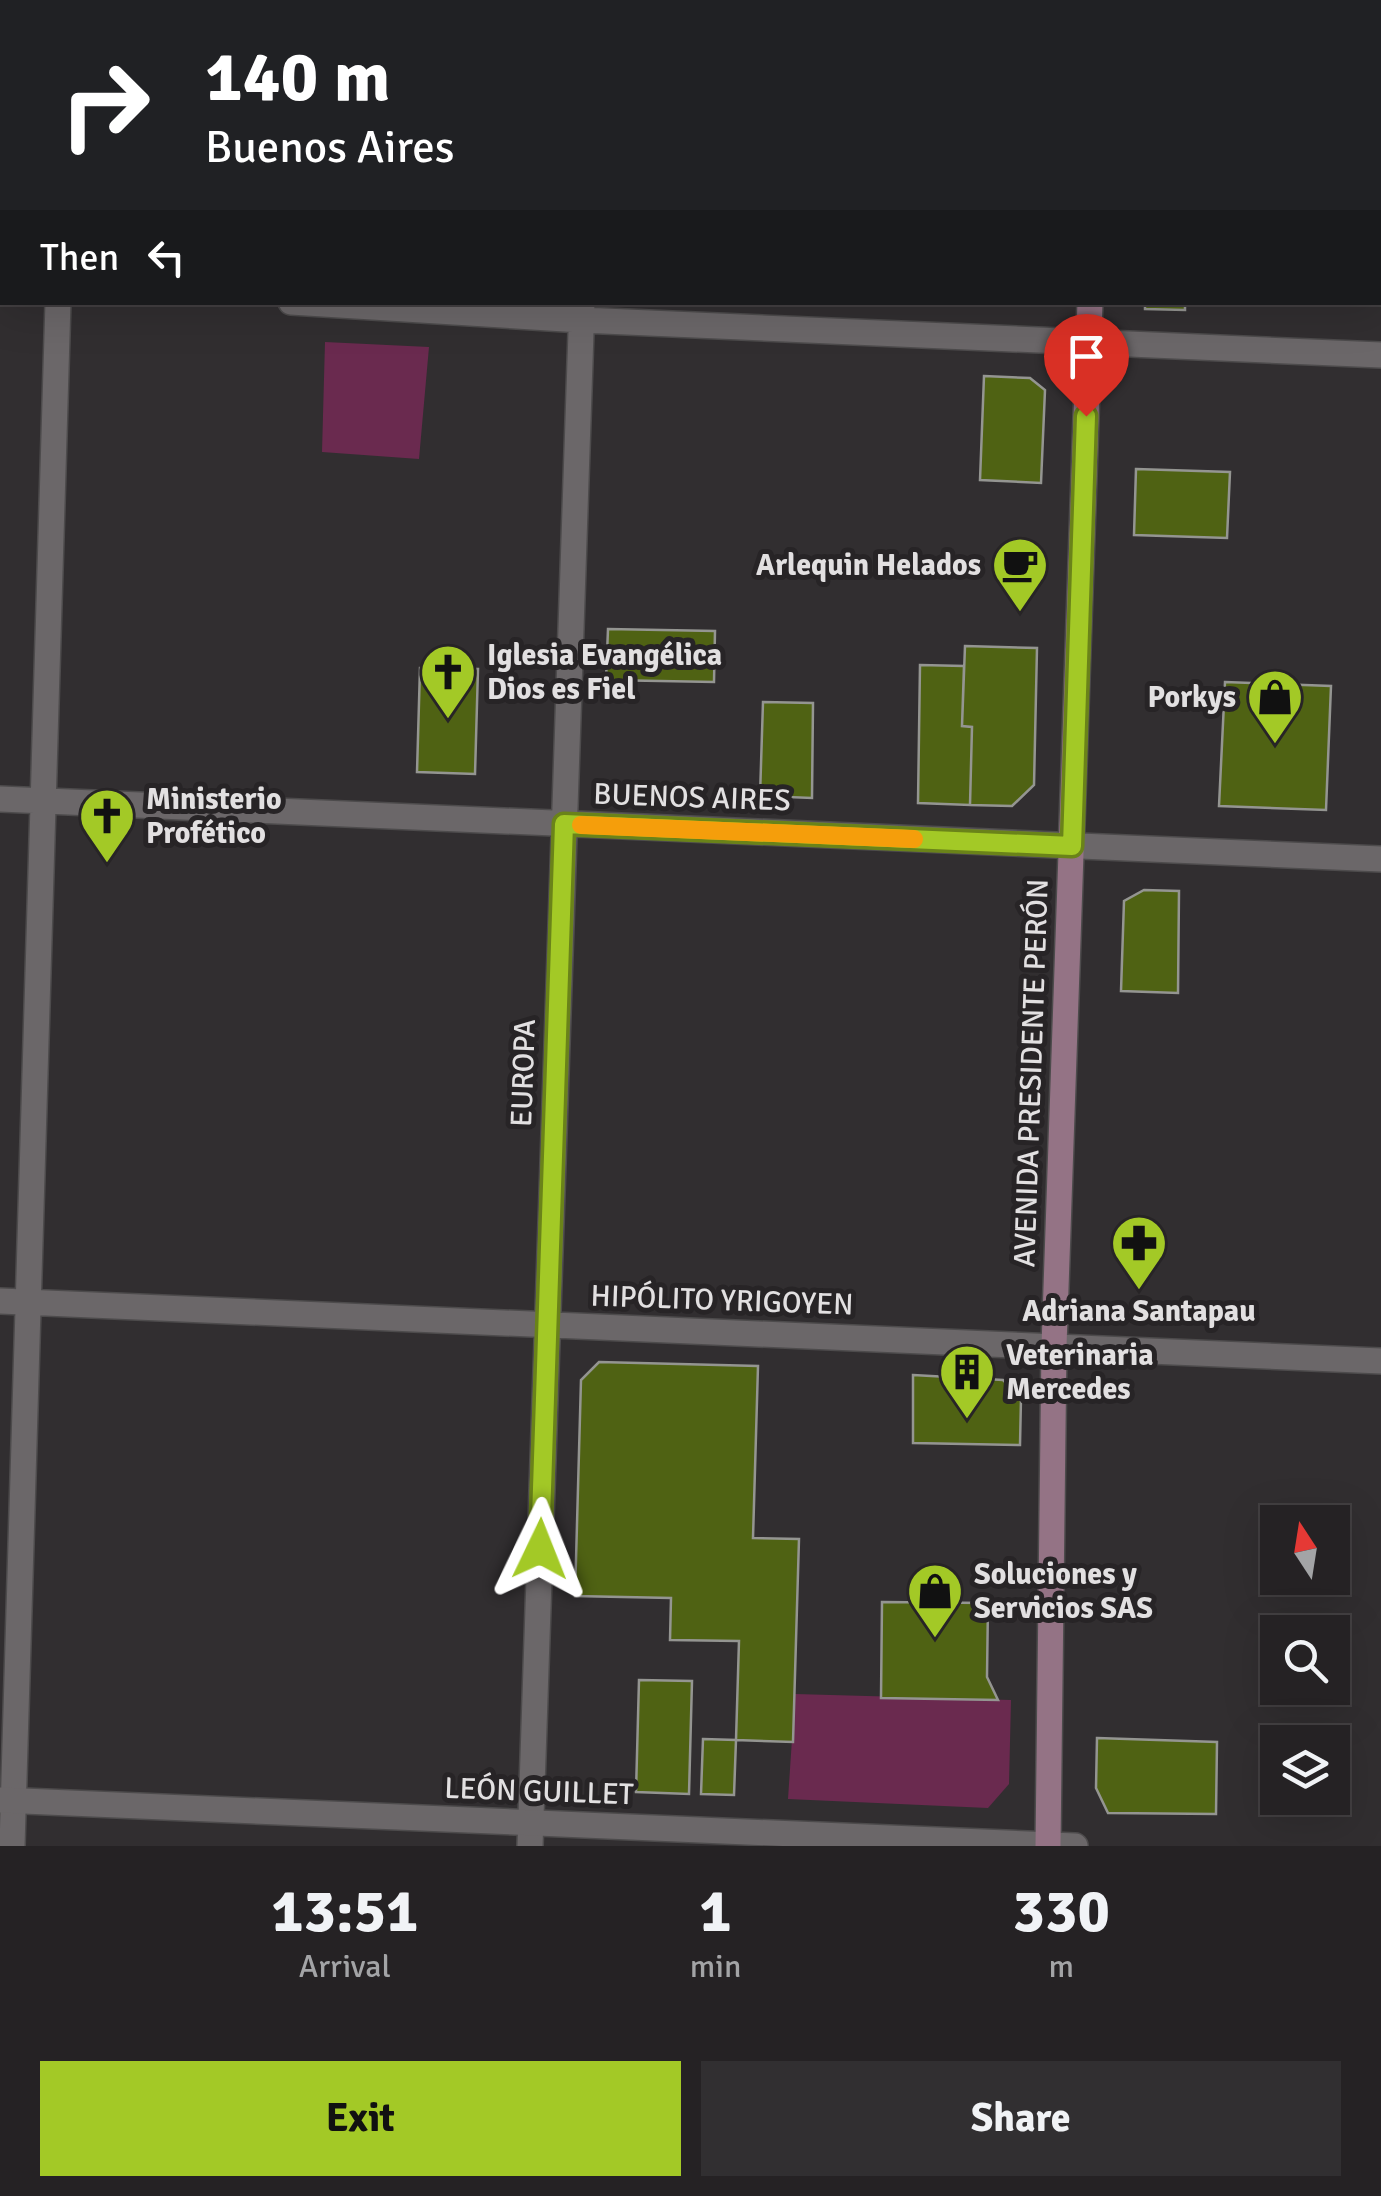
<!DOCTYPE html>
<html lang="en">
<head>
<meta charset="utf-8">
<style>
	:root { --surface:#252224; --page:#312f31; --text:#f1f3f6; --muted:#a3a4a6; --line:#423f41; --accent:#a3c926 }
	body { margin:0; font-family:Signika,sans-serif; background:var(--page); color:var(--text); height:100vh; display:flex; flex-direction:column; font-size:38px; white-space:nowrap }
	* { box-sizing:border-box; margin:0 }
	p { font-size:32px; color:var(--muted) }
	.icon { flex:none; width:55px; height:55px; fill:none; stroke:currentColor; stroke-width:2; stroke-linecap:round; stroke-linejoin:round }
	.map { position:relative; height:1846px; overflow:hidden }
	.panel { display:flex; flex-direction:column; background:var(--surface); flex:1 }
	.panel>* { flex:none }
	.guide { position:absolute; left:0px; top:0px; width:1382px; height:305px; box-shadow:0 10px 40px #0002,0 0 0 2px var(--line); background:#202124; color:#fff; overflow:hidden }
	.needle { width:65px; rotate:348deg }
	.tools { position:absolute; left:1260px; top:1505px; display:grid; gap:20px }
	.tools a { display:grid; place-items:center; width:90px; height:90px; border-radius:0px; background:var(--surface); box-shadow:0 10px 40px #0002,0 0 0 2px var(--line); font-size:50px }
	.pin { position:absolute; display:grid; place-items:center; width:85px; height:85px; color:#fff; margin:-102px -42px; border-radius:50% 50% 50% 0; rotate:-45deg; box-shadow:0 0 10px #0007 }
	.pin .icon { rotate:45deg }
	.me { position:absolute; width:110px; margin:-55px; rotate:2deg; stroke-linejoin:round; filter:drop-shadow(0 0 8px #0008) }
	.turn { display:flex; align-items:center; gap:35px; height:210px; padding:0 40px; font-size:45px }
	.turn .icon { width:130px; height:130px; stroke-width:2.5 }
	.turn b { display:block; font-size:70px; line-height:85px }
	.then { display:flex; align-items:center; height:95px; padding:0 40px; background:#0003; gap:20px; font-size:38px }
	.eta { display:flex; justify-content:space-evenly; align-items:center; height:170px; text-align:center }
	.eta b { font-size:60px; font-weight:700; line-height:70px }
	.primary-button { display:flex; gap:20px; margin-top:auto; padding:20px 40px }
	.primary-button a { flex:1; height:115px; border-radius:0px; background:var(--accent); color:#111; font-size:40px; font-weight:700; line-height:115px; text-align:center }
	.primary-button a+a { background:var(--page); color:var(--text) }
	.map>svg:first-child { display:block }
	.green { fill:#6a2a4f }
	.building { fill:#4f6213; stroke:#949591; stroke-width:2.5 }
	.lines { fill:none; stroke-linecap:round; stroke-linejoin:round }
	.minor-casing { stroke:#4d4b4c; stroke-width:28 }
	.tertiary-casing { stroke:#4d4b4c; stroke-width:28 }
	.secondary-casing { stroke:#4d4b4c; stroke-width:28 }
	.minor { stroke:#6b6769; stroke-width:25 }
	.tertiary { stroke:#6b6769; stroke-width:25 }
	.secondary { stroke:#947385; stroke-width:25 }
	.route-casing { stroke:#6a8319; stroke-width:25 }
	.route { stroke:#a3c926; stroke-width:18 }
	.slow { stroke:#f59e0b; stroke-width:18 }
	.labels { text-anchor:middle; stroke-width:10; stroke-linejoin:round; paint-order:stroke }
	.poi-label { font-size:30px; font-weight:bold; fill:#e2e0e1; stroke:#272426; text-anchor:start }
	.street-label { font-size:30px; fill:#e2e0e1; stroke:#272426 }
</style>
</head>
<body>
<div class="map">
<svg width="1381" height="1846" viewBox="0 0 1381 1846">
	<rect width="100%" height="100%" fill="#312e30"/>
	<path class="green" d="M325,342l104,5 -10,112 -97,-7z
		M795,1694l216,6 -2,84 -21,24 -200,-9z"/>
	<path class="building" d="M1145,302h40v8l-40,-1z
		M984,376l46,2 15,12 -4,93 -61,-3z
		M1136,469l94,3 -3,66 -93,-3z
		M608,629l107,2 -1,51 -108,-2z
		M965,646l72,2 -3,137 -22,21 -42,-1 2,-78 -10,-1z
		M920,665l44,1 -2,60 10,1 -2,78 -52,-2z
		M420,668l58,1 -3,105 -58,-2z
		M1225,682l106,4 -5,124 -107,-4z
		M763,702l50,1 -1,95 -52,-2z
		M1144,890l35,1 -1,102 -57,-2 3,-90z
		M599,1362l159,4 -5,172 46,1 -6,203 -57,-2 3,-99 -69,-1 1,-42 -96,-2 6,-216z
		M913,1375l90,5 18,18 -1,47 -107,-2z
		M882,1602l106,1 -1,74 11,23 -117,-2z
		M639,1680l53,1 -3,113 -53,-2z
		M1097,1738l120,4 -1,72 -108,-1 -12,-25z
		M703,1739l33,1 -2,55 -33,-1z"/>
	<g class="lines">
		<g class="minor-casing">
			<path id="minor" d="M76,2v-2
				M589,2v-2
				M0,287h2
				M291,302l290,18 800,35
				M0,799l1381,60
				M0,1301l1381,60
				M12,1846l46,-1544
				M530,1846l52,-1544"/>
		</g>
		<g class="tertiary-casing">
			<path id="tertiary" d="M0,1800l1075,46"/>
		</g>
		<g class="secondary-casing">
			<path id="secondary" d="M1100,2v-2
				M1048,1846l6,-500 36,-1044"/>
		</g>
		<use href="#minor" class="minor"/>
		<use href="#tertiary" class="tertiary"/>
		<use href="#secondary" class="secondary"/>
	</g>
	<g class="lines">
		<g class="route-casing">
			<path id="route" d="M540,1549l24,-725 508,22 14,-430"/>
		</g>
		<use href="#route" class="route"/>
		<path class="slow" d="M581,825l333,14"/>
	</g>
	<defs>
		<g id="cafe-pin" transform="scale(2.875)"><path d="M0 17L-7.5 6A9.5 9.5 0 1 1 7.5 6Z" fill="#a3c926" stroke="#272426"/><path d="M-5.5-4.5H6V0H3Q3 3.5 0 3.5H-2.5Q-5.5 3.5-5.5 0ZM3-3.2v2h1.7v-2ZM-6 4.5H4V6H-6Z" fill="#111"/></g>
		<g id="church-pin" transform="scale(2.875)"><path d="M0 17L-7.5 6A9.5 9.5 0 1 1 7.5 6Z" fill="#a3c926" stroke="#272426"/><path d="M-1.2-6h2.4v3.5h3.3v2.4h-3.3V6h-2.4V-.1h-3.3v-2.4h3.3Z" fill="#111"/></g>
		<g id="shop-pin" transform="scale(2.875)"><path d="M0 17L-7.5 6A9.5 9.5 0 1 1 7.5 6Z" fill="#a3c926" stroke="#272426"/><path d="M-5-2.5h2.3a2.7 3.5 0 0 1 5.4 0H5L5.5 6h-11ZM-1.5-2.5h3a1.5 2.3 0 0 0-3 0Z" fill="#111"/></g>
		<g id="pharmacy-pin" transform="scale(2.875)"><path d="M0 17L-7.5 6A9.5 9.5 0 1 1 7.5 6Z" fill="#a3c926" stroke="#272426"/><path d="M-2-6h4v4h4v4h-4v4h-4v-4h-4v-4h4Z" fill="#111"/></g>
		<g id="building-pin" transform="scale(2.875)"><path d="M0 17L-7.5 6A9.5 9.5 0 1 1 7.5 6Z" fill="#a3c926" stroke="#272426"/><path d="M-4-6H4V6H1V3H-1V6H-4ZM-2.5-4.3h1.7v1.8h-1.7ZM.8-4.3h1.7v1.8H.8ZM-2.5-1h1.7V.8h-1.7ZM.8-1h1.7V.8H.8Z" fill="#111"/></g>
	</defs>
	<g fill-rule="evenodd">
		<use href="#cafe-pin" x="1020" y="565"/>
		<use href="#church-pin" x="448" y="672"/>
		<use href="#shop-pin" x="1275" y="697"/>
		<use href="#church-pin" x="107" y="816"/>
		<use href="#pharmacy-pin" x="1139" y="1243"/>
		<use href="#building-pin" x="967" y="1372"/>
		<use href="#shop-pin" x="935" y="1591"/>
	</g>
	<g class="labels">
		<g class="poi-label">
			<text x="981" y="575" text-anchor="end">Arlequin Helados</text>
			<text x="487" y="665">Iglesia Evangélica<tspan x="487" dy="34">Dios es Fiel</tspan></text>
			<text x="1236" y="707" text-anchor="end">Porkys</text>
			<text x="146" y="809">Ministerio<tspan x="146" dy="34">Profético</tspan></text>
			<text x="1139" y="1321" text-anchor="middle">Adriana Santapau</text>
			<text x="1006" y="1365">Veterinaria<tspan x="1006" dy="34">Mercedes</tspan></text>
			<text x="974" y="1584">Soluciones y<tspan x="974" dy="34">Servicios SAS</tspan></text>
		</g>
		<g class="street-label">
			<text transform="translate(692 797) rotate(2)" y="10">BUENOS AIRES</text>
			<text transform="translate(523 1073) rotate(-88)" y="10">EUROPA</text>
			<text transform="translate(1031 1073) rotate(-88)" y="10">AVENIDA PRESIDENTE PERÓN</text>
			<text transform="translate(722 1300) rotate(2)" y="10">HIPÓLITO YRIGOYEN</text>
			<text transform="translate(539 1791) rotate(2)" y="10">LEÓN GUILLET</text>
		</g>
	</g>
</svg>
<div class="tools">
<a><svg class="needle" viewBox="-14 -14 28 28"><path d="M0-13l5 13h-10z" fill="#e53935"/><path d="M0 13l5-13h-10z" fill="#a3a4a6"/></svg></a>
<a><svg class="icon" aria-label="search" viewBox="0 0 24 24"><circle cx="10" cy="10" r="6"/><path d="M15 15l6 6"/></svg></a>
<a><svg class="icon" aria-label="layers" viewBox="0 0 24 24"><path d="M12 4l9 5-9 5-9-5zM3 14l9 5 9-5"/></svg></a>
</div>
<div class="pin" style="left:1086px;top:416px;background:#d93025"><svg class="icon" aria-label="arrive" viewBox="0 0 24 24"><path d="M6 21V4h12l-3 4 3 4H6"/></svg></div>
<svg class="me" style="left:540px;top:1549px" viewBox="-20 -20 40 40"><path d="M0-17L14 15 0 8-14 15z" fill="#a3c926" stroke="#fff" stroke-width="4"/></svg>
<div class="guide">
<div class="turn"><svg class="icon" aria-label="right" viewBox="0 0 24 24"><path d="M7 20v-9h11M14 6l5 5-5 5"/></svg><div><b>140 m</b>Buenos Aires</div></div>
<div class="then">Then<svg class="icon" aria-label="left" viewBox="0 0 24 24"><path d="M17 20v-9H6M10 6l-5 5 5 5"/></svg></div>
</div>
</div>
<section class="panel">
<div class="eta">
<div><b>13:51</b><p>Arrival</p></div>
<div><b>1</b><p>min</p></div>
<div><b>330</b><p>m</p></div>
</div>
<div class="primary-button"><a>Exit</a><a>Share</a></div>
</section>
</body>
</html>
